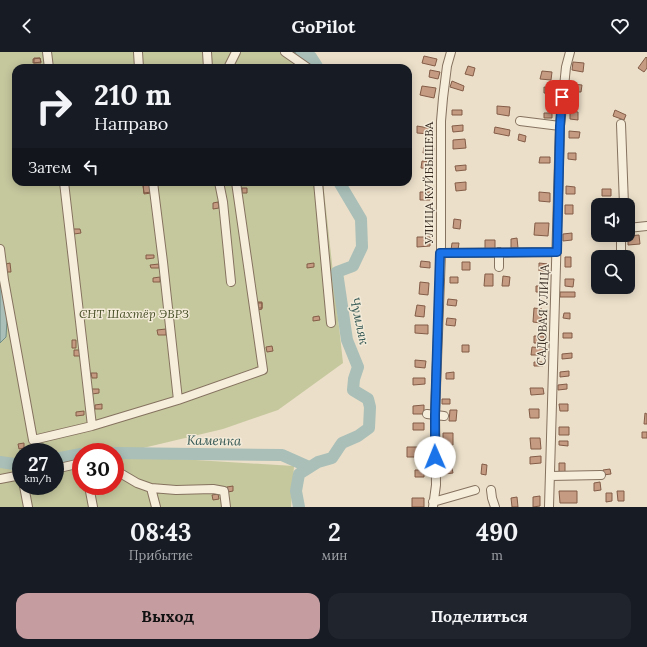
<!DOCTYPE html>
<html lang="ru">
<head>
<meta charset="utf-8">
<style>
	:root { --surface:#171b24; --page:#20242c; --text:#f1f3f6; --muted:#9ea1a6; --accent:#c59da1 }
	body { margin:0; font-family:Lora,serif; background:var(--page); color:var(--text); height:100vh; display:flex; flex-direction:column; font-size:15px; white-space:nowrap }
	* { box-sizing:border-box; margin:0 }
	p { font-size:13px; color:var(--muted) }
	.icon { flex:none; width:22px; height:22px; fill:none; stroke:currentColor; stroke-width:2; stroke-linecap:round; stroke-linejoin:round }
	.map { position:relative; height:455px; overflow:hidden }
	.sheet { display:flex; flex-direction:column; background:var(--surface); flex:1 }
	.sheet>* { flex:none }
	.banner { position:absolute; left:12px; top:12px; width:400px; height:122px; border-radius:12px; box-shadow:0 2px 10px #0003; background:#171b24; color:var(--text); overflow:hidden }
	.tools { position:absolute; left:591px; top:146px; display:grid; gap:8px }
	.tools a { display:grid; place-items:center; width:44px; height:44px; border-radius:8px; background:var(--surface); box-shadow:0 2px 10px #0003; font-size:20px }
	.speed { position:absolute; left:12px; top:391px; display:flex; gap:8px; font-size:20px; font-weight:700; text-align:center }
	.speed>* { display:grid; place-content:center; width:52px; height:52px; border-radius:50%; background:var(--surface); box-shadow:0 2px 10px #0003; line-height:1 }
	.speed small { font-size:10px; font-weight:400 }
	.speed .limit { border:6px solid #d22; background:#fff; color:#111 }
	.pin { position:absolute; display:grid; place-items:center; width:34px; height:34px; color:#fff; margin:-17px; border-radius:8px; box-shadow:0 2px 6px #0006 }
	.me { position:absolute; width:44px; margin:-22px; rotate:359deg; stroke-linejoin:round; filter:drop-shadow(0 0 3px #0008) }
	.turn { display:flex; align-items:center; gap:14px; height:84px; padding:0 16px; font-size:18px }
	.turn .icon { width:52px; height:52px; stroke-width:2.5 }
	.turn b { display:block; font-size:28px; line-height:34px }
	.then { display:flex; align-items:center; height:38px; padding:0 16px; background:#0003; gap:8px; font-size:15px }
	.eta { display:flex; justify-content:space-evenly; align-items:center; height:68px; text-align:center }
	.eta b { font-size:24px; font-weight:800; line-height:28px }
	.primary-button { display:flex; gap:8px; margin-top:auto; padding:8px 16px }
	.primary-button a { flex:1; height:46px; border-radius:12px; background:var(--accent); color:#111; font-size:16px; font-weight:800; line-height:46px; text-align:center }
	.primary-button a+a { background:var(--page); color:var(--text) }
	header { display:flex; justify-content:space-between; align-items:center; height:52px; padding:0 16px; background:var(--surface); font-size:18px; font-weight:800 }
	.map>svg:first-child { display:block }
	.green { fill:#c5c89d }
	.water { fill:#a9bfb8; stroke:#708d85 }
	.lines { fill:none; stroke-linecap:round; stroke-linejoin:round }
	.river { stroke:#a9bfb8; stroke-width:12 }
	.building { fill:#c59b82; stroke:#835c47 }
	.minor-casing { stroke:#85725f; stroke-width:10 }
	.minor { stroke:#f6eddb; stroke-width:8 }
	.route-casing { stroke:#114b97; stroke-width:10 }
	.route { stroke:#1a73e8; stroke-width:7 }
	.labels { text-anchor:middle; stroke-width:3; stroke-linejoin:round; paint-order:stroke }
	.street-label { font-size:12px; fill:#372b21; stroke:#f3ead8 }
	.park-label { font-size:12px; font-style:italic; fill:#4a522a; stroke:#f3ead8 }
	.water-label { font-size:13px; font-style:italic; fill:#325652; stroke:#f3ead8 }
</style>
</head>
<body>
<header><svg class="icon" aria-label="back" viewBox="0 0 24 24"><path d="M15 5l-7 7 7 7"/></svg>GoPilot<svg class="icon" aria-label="heart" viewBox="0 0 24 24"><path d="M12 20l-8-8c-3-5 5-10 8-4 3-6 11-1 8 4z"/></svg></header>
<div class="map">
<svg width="647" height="455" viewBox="0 0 647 455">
	<rect width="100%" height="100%" fill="#ebdfc9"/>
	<path class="green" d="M0,0h287l21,16h-292v114h307l20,181 -65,47 -55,19 -80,19 -28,5 -34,-1v6l-26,5v-11h-34v16l-4,1 -17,-5z
		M115,403l179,11 -3,41h-291v-41l17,5 4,-1v16h34v-22l26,-4v26h34z"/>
	<path class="water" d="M294,0h18l4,5 -6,3 -6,-1z
		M0,233l8,19 -2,33 -6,6z"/>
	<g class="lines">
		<path class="river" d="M302,0l9,5 7,11
			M115,401l167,2 27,12
			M55,407l26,-5
			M0,410l21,3
			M299,455l-3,-16 3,-17 19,-12 14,-4 10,-15 16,-7 11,-8 1,-21 -2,-8 -15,-9 1,-11 4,-12 -11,-27 -10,-68 16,-6 9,-19 -1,-28 -22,-37"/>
	</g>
	<path class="building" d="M424,4l13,3 -2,7 -13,-3z
		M646,5l1,1v10l-3,4 -6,-4z
		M34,6h6l1,4 -7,1z
		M40,6l1,5h-8v-4z
		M573,10l11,1 -1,9 -11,-2z
		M468,14l7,2 -2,8 -8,-2z
		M430,18l10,2 -2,7 -9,-2z
		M542,19l10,1 -1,8 -11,-1z
		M452,29l12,5 -1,5 -13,-4z
		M573,32l9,1 -1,7h-9z
		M422,34l14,2 -2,10 -14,-3z
		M544,35l9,1v6l-9,-1z
		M548,47l6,1 -1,4h-6z
		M497,54l13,1 -1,9 -12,-2z
		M452,58h10v5h-10z
		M615,58l11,5 -2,5 -11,-4z
		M570,59l8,1v8l-8,-1z
		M544,61h8v5h-8z
		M463,73v6l-10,1 -1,-6z
		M417,74l12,2v6l-12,-1z
		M495,75l15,3 -1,6 -15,-3z
		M569,79l11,1 -1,6h-10z
		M519,82l7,2 -1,6 -7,-2z
		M465,87l1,9 -13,1v-9z
		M424,95l10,1 -1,6 -10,-1z
		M568,101h8v7l-8,-1z
		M540,105h10v6h-11z
		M422,109l10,1v7l-11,-1z
		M466,113v5l-10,1 -1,-5z
		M466,130v8l-10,1 -1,-8z
		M151,132v8l-7,1 -1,-8z
		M151,132v9l-7,1 -1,-9z
		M566,134l9,1v7h-9z
		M242,136h5v5h-5z
		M602,137h9v7h-9z
		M420,140h10v8h-10z
		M539,140l11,1v9l-11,-1z
		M218,150l1,6 -6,1v-6z
		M565,153h8v9h-8z
		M454,167l7,1 -1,9 -7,-1z
		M535,171h14l-1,13 -14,-1z
		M73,177h7l1,4 -7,1z
		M572,181v7l-9,1v-7z
		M639,183l1,9 -12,1v-9z
		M417,185h13v9l-13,1z
		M517,186l1,10h-7v-9z
		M485,188h10v9h-10z
		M452,191h7l-1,7h-7z
		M146,203h8v3l-8,1z
		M565,205h6v10h-6z
		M421,209l9,1v6l-10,-1z
		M462,210h8v8h-8z
		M10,211l1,9h-4l-1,-8z
		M314,211v4l-7,1v-4z
		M539,211l9,1 -1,7h-8z
		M159,212v4h-8l-1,-3z
		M485,222h8v12h-9z
		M503,224l7,1 -1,9h-7z
		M160,225v5h-7v-4z
		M450,225h8v6h-8z
		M565,227h9l-1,8 -8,-1z
		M420,230l9,1 -1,12 -9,-1z
		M536,234h11v6h-11z
		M560,240h15v5h-15z
		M448,247l9,1 -1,6 -9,-1z
		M258,250h4v6h-4z
		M257,251h5v6l-4,1z
		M417,253l8,1 -1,11 -9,-1z
		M534,256l8,1 -1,14 -8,-1z
		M564,261h6v6l-7,-1z
		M319,264l1,4 -7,1v-4z
		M447,266l9,1 -1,7 -9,-1z
		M415,273h13v9l-13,-1z
		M166,277v6h-8l-1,-5z
		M563,281h9v5h-9z
		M534,284h10v7h-10z
		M72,288h4v8h-4z
		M462,293h7v7h-7z
		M272,294l1,5 -6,1 -1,-5z
		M532,295l11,1v7h-12z
		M74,298h5l1,6h-6z
		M572,301v5l-10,1v-5z
		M415,308l11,1 -1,7 -10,-1z
		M534,310h8l1,4h-9z
		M569,319v5l-9,1v-5z
		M454,320v7h-8v-6z
		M91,321h6v5h-5z
		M413,326h12v6l-12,1z
		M567,332v5l-9,1v-5z
		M530,336h13l1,6 -13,1z
		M91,337h8v4l-7,1z
		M442,347h8v5h-8z
		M102,352v5h-7v-4z
		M559,352h9v7h-8z
		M424,353v9h-11v-8z
		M529,357h10v9h-9z
		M450,358h7l-1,11h-7z
		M84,359v4l-8,1v-4z
		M645,361l2,1v10h-3z
		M413,371h11v7h-11z
		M559,375h10v8h-10z
		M642,380h5v6h-5z
		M443,381h10v12h-10z
		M530,386h10l1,11h-10z
		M559,389h9v5l-9,-1z
		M24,391v5l-5,1 -1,-5z
		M407,395h17v10h-17z
		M541,404v7l-11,1v-7z
		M559,411h6v9h-6z
		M482,412l5,1 -1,10 -5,-1z
		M444,416h8l1,5 -8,1z
		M610,417l1,5 -8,1v-5z
		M415,418h9v7h-9z
		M600,430l1,8 -7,1v-8z
		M233,434v5l-5,1 -1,-5z
		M559,439h18v12h-17z
		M617,439h7v10h-6z
		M606,441h6v8l-6,1z
		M218,442l1,5 -6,1 -1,-5z
		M540,444v10l-7,1v-10z
		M517,445l1,10h-6l-1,-9z
		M412,446h12v9h-12z"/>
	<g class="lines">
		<g class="minor-casing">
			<path id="minor" d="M47,0l2,16
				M138,0l1,16
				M207,0l1,16
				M285,0l23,16
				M228,16l8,-16
				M520,69l40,5
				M621,72l3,81
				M64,130l28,244
				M153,130l10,80 15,138
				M219,130l4,20 8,80
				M318,130l13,141
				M628,176l19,-2
				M0,197l4,31 29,160 59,-14 86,-26 85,-30 -27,-188
				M499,200v15
				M441,201l116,-1
				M621,202v-19
				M427,362l17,2
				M55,417l26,-6
				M115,418l22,13 14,5 25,2 37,-1 11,2 2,16
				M550,424l51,-1
				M0,427l21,-4
				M24,434l4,21
				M89,434l4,21
				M151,436l5,19
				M491,438l1,8 3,9
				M433,450l42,-12
				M433,455l3,-22 -1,-70 6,-162v-132l2,-23 4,-32 4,-14
				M549,455l11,-381 6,-59 4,-15"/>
		</g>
		<use href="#minor" class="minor"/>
	</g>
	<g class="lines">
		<g class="route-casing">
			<path id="route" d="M435,405v-42l5,-162 117,-1 3,-126 2,-29"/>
		</g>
		<use href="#route" class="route"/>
	</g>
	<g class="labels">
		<g class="street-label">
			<text transform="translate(429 131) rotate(-90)" y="4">УЛИЦА КУЙБЫШЕВА</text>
			<text transform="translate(543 263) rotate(-88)" y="4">САДОВАЯ УЛИЦА</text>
		</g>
		<g class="park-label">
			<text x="134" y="266">СНТ Шахтёр ЭВРЗ</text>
		</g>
		<g class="water-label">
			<text transform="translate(360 269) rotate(78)" y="5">Чумляк</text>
			<text transform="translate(214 388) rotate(1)" y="5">Каменка</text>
		</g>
	</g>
</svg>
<div class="tools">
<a><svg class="icon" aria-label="sound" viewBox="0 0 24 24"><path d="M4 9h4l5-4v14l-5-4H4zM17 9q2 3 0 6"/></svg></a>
<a><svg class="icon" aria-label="search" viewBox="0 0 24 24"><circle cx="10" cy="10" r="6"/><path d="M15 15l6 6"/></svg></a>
</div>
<div class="speed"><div>27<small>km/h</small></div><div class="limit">30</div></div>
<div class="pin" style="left:562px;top:45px;background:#d93025"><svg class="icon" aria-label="arrive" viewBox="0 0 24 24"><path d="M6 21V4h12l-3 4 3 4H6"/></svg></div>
<svg class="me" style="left:435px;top:405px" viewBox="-20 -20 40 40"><circle r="19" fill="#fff"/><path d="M0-13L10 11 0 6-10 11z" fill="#1a73e8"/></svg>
<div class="banner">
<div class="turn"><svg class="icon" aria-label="right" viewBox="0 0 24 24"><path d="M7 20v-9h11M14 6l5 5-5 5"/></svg><div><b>210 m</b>Направо</div></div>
<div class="then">Затем<svg class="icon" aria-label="left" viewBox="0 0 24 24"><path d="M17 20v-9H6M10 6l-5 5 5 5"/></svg></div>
</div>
</div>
<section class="sheet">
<div class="eta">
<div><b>08:43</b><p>Прибытие</p></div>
<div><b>2</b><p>мин</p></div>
<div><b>490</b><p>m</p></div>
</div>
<div class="primary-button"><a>Выход</a><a>Поделиться</a></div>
</section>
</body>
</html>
